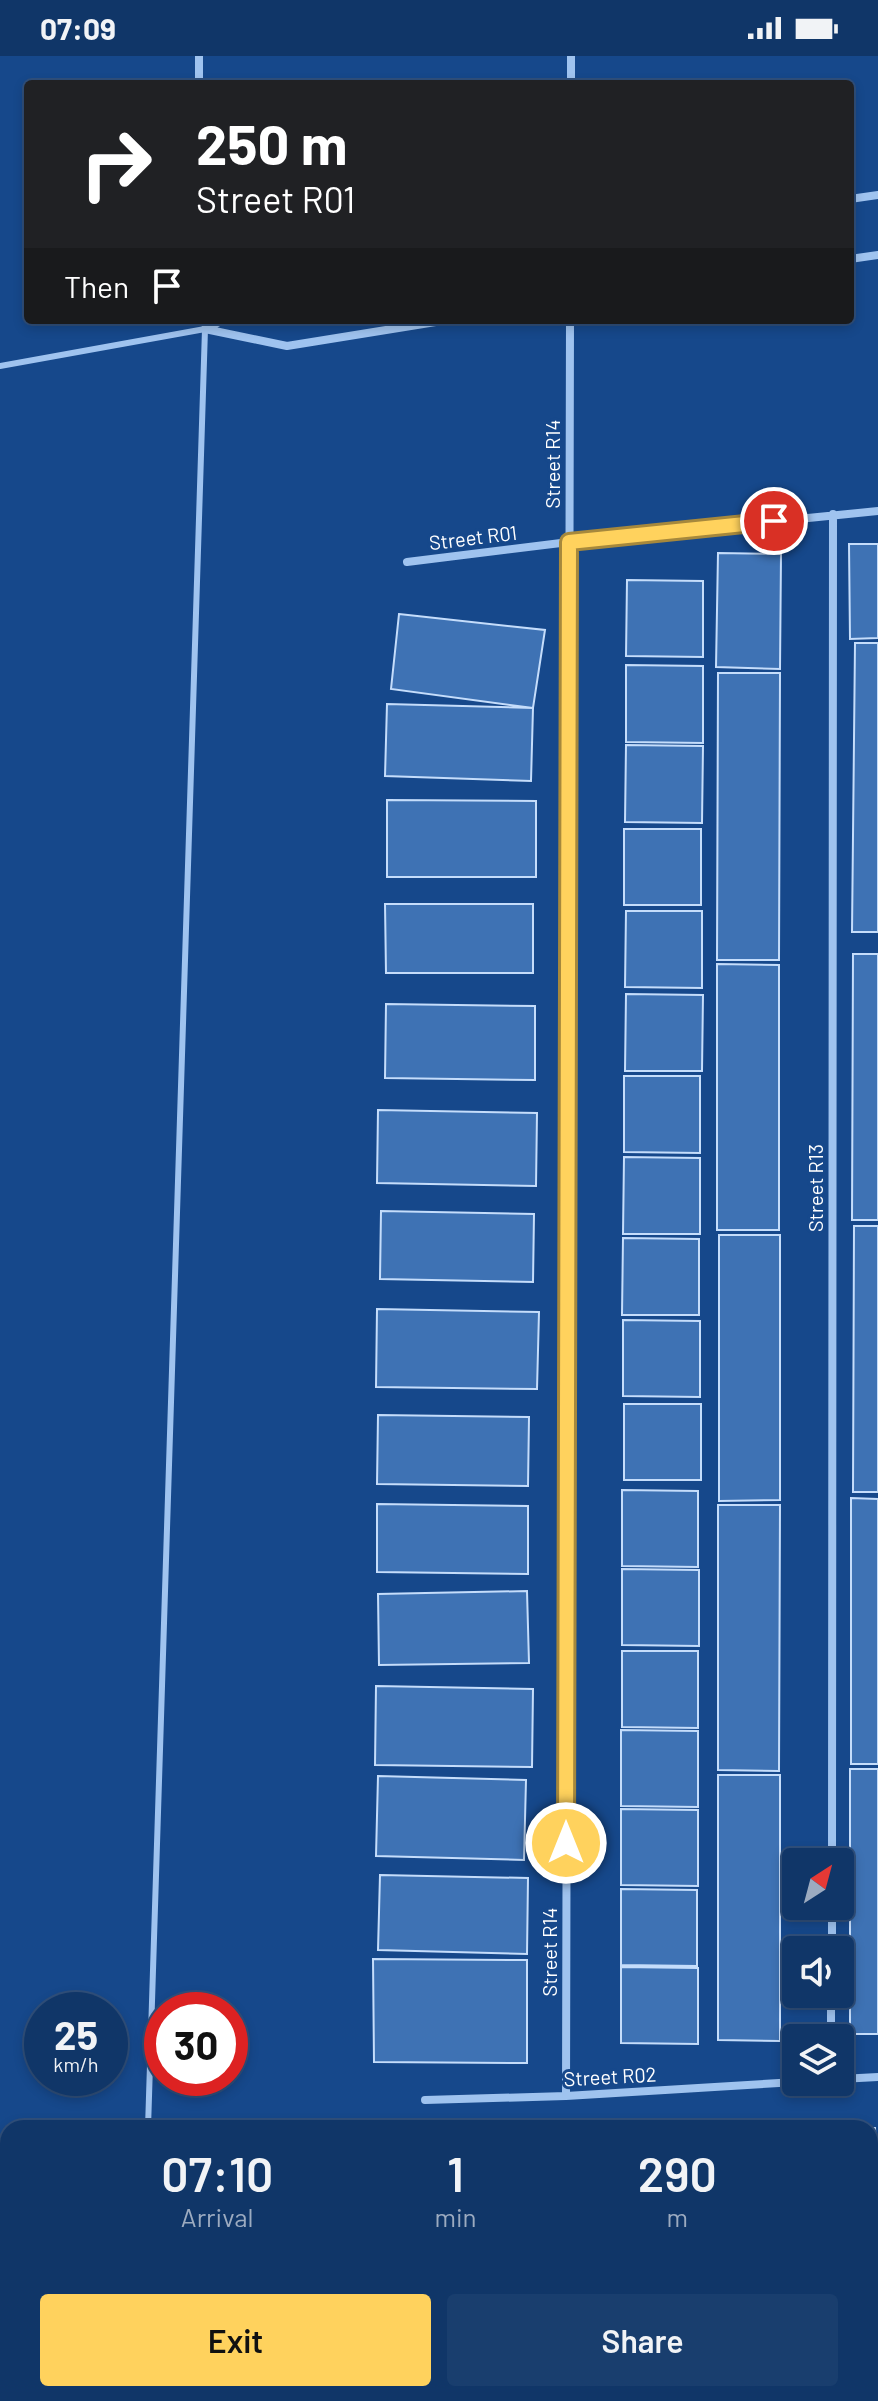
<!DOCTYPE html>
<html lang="en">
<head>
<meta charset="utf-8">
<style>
	:root { --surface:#103668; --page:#193e6e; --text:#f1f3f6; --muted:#9cabc0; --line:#30507c; --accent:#ffd25d }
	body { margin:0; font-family:Barlow,sans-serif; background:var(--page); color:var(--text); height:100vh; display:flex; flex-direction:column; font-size:30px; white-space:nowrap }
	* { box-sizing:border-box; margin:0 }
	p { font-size:26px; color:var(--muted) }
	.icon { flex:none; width:44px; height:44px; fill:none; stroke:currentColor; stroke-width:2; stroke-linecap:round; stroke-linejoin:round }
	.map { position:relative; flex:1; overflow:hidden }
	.details { position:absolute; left:0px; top:2064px; width:878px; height:282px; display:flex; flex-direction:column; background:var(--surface); border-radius:24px 24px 0 0; box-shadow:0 4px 12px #0003,0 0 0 2px var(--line) }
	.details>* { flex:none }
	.hud { position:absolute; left:24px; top:24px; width:830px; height:244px; border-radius:8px; box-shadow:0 4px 12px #0003,0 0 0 2px var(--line); background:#202124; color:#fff; overflow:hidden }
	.needle { width:52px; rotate:36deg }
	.tools { position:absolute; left:782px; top:1792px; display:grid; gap:16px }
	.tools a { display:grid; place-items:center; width:72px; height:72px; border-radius:8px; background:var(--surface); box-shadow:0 4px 12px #0003,0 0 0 2px var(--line); font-size:40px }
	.speed { position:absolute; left:24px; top:1936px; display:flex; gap:16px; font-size:40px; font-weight:700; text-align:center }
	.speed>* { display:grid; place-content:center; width:104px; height:104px; border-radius:50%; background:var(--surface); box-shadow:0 4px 12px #0003,0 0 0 2px var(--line); line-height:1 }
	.speed small { font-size:20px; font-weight:400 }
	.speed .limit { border:12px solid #d22; background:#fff; color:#111 }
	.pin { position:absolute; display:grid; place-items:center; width:68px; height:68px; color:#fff; margin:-34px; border:4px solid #fff; border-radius:50%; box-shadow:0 2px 8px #0007 }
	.me { position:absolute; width:88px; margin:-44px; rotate:0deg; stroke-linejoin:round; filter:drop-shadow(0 0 6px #0008) }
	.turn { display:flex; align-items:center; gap:28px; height:168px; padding:0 40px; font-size:36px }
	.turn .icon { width:104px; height:104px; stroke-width:2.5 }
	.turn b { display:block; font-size:56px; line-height:68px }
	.then { display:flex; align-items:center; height:76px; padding:0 40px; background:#0003; gap:16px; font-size:30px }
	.eta { display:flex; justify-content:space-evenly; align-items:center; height:136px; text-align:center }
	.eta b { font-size:48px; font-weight:600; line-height:56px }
	.cta { display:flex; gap:16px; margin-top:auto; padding:16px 40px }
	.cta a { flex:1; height:92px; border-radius:8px; background:var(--accent); color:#111; font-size:32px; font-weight:600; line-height:92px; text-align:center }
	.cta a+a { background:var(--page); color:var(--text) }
	.status { display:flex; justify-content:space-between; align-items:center; height:56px; padding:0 40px; background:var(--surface); direction:ltr }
	.status svg { height:22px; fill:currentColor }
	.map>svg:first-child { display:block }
	.green { fill:#2862aa }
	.building { fill:#3e72b4; stroke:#c5ddfb; stroke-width:2 }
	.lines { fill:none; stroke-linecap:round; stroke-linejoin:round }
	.service { stroke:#9fc3ef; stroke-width:6 }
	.minor { stroke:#9fc3ef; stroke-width:8 }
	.route-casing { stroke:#a6883c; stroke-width:20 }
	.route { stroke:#ffd25d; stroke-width:14 }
	.labels { text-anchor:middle; stroke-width:6; stroke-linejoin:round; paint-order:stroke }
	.street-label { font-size:20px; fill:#fff; stroke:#16488b }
</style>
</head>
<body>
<div class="status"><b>07:09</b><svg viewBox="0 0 49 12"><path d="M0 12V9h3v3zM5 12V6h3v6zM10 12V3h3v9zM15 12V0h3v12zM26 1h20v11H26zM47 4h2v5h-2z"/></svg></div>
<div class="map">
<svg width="878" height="2345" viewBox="0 0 878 2345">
	<rect width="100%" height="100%" fill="#16488b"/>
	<path class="green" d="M878,2275v70h-276v-7h268v-62z"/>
	<path class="building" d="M849,488h29v94l-28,1z
		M718,497l63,1 -1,115 -64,-2z
		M627,524l76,1v76l-77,-1z
		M399,558l146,16 -12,78 -142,-19z
		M855,587h23v289h-26z
		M626,609l77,1v77l-77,-1z
		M718,617h62l-1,287h-62z
		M387,648l146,4 -2,73 -146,-5z
		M626,689l77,1 -1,77 -77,-1z
		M387,744l149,1v76h-149z
		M624,773h77v76h-77z
		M385,848h148v69h-147z
		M626,855h76v77l-77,-1z
		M853,898h25v266h-26z
		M717,908l62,1v265h-62z
		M626,938l77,1 -1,76h-77z
		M386,948l149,2v74l-150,-2z
		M624,1020h76v77l-76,-1z
		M378,1054l159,3 -1,73 -159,-3z
		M624,1101l76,1v76h-77z
		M381,1155l153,3 -1,68 -153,-3z
		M854,1170h24v266h-25z
		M719,1179h61v265l-61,1z
		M623,1182l76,1v76h-77z
		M377,1253l162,3 -2,77 -161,-2z
		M623,1264l77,1v76l-77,-1z
		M624,1348h77v76h-77z
		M378,1359l151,2 -1,69 -151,-2z
		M622,1434l76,1v76l-76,-1z
		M851,1442l27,1v265h-27z
		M377,1448l151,2v68l-151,-2z
		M718,1449h62l-1,266 -61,-1z
		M622,1513l77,1v76l-77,-1z
		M527,1535l2,72 -150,2 -1,-71z
		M622,1595h76v77l-76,-1z
		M376,1630l157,3 -1,78 -157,-2z
		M621,1674l77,1v76l-77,-1z
		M850,1713h28v265h-28z
		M718,1719h62v266l-62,-1z
		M378,1720l148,4 -2,80 -148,-4z
		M621,1753l77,1v76l-77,-1z
		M380,1819l148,3 -1,76 -149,-4z
		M621,1833l76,1v76l-76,-1z
		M373,1903l154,1v103l-153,-1z
		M621,1911l77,1v76l-77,-1z
		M870,2072h5l3,55v48l-8,1z"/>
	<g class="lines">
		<path class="service" d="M0,310l205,-37 -57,1799
			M0,2230h8"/>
		<path class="minor" d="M199,0v28
			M571,28v-28
			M850,143l28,-4
			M850,203l28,-4
			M205,273l82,17 161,-26
			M206,273l17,-9
			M407,506l162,-20 309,-31
			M832,1806l1,-1348
			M832,1894v-44
			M831,1982v-44
			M840,2023l38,-2
			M566,2040l4,-1776
			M425,2044l141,-4 230,-14"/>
	</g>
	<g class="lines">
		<g class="route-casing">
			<path id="route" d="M566,1787l3,-1301 205,-21"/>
		</g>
		<use href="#route" class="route"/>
	</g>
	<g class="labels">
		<g class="street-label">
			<text transform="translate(553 408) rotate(-90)" y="7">Street R14</text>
			<text transform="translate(473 482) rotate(-7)" y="7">Street R01</text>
			<text transform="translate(816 1132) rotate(-90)" y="7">Street R13</text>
			<text transform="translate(550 1896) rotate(-90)" y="7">Street R14</text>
			<text transform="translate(610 2021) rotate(-3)" y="7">Street R02</text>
		</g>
	</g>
</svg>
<div class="tools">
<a><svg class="needle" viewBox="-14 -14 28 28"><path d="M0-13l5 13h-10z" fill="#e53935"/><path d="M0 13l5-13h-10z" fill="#9cabc0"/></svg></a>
<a><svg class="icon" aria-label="sound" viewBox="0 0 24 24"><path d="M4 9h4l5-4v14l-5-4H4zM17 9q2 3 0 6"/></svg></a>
<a><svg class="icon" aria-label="layers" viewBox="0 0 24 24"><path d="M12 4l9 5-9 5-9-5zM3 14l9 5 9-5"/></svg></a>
</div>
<div class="speed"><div>25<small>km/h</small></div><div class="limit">30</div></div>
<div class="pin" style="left:774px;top:465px;background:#d93025"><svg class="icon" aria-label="arrive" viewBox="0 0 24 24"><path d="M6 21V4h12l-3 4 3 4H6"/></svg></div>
<svg class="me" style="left:566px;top:1787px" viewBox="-20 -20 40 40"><circle r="17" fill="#ffd25d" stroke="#fff" stroke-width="3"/><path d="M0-11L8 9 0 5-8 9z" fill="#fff"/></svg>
<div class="hud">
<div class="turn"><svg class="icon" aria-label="right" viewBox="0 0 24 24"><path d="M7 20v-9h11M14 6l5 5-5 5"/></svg><div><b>250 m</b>Street R01</div></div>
<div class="then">Then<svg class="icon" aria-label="arrive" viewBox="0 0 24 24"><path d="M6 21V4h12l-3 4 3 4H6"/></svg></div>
</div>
<section class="details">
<div class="eta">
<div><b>07:10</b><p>Arrival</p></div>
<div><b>1</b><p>min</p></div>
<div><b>290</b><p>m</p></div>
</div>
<div class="cta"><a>Exit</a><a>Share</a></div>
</section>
</div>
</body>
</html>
